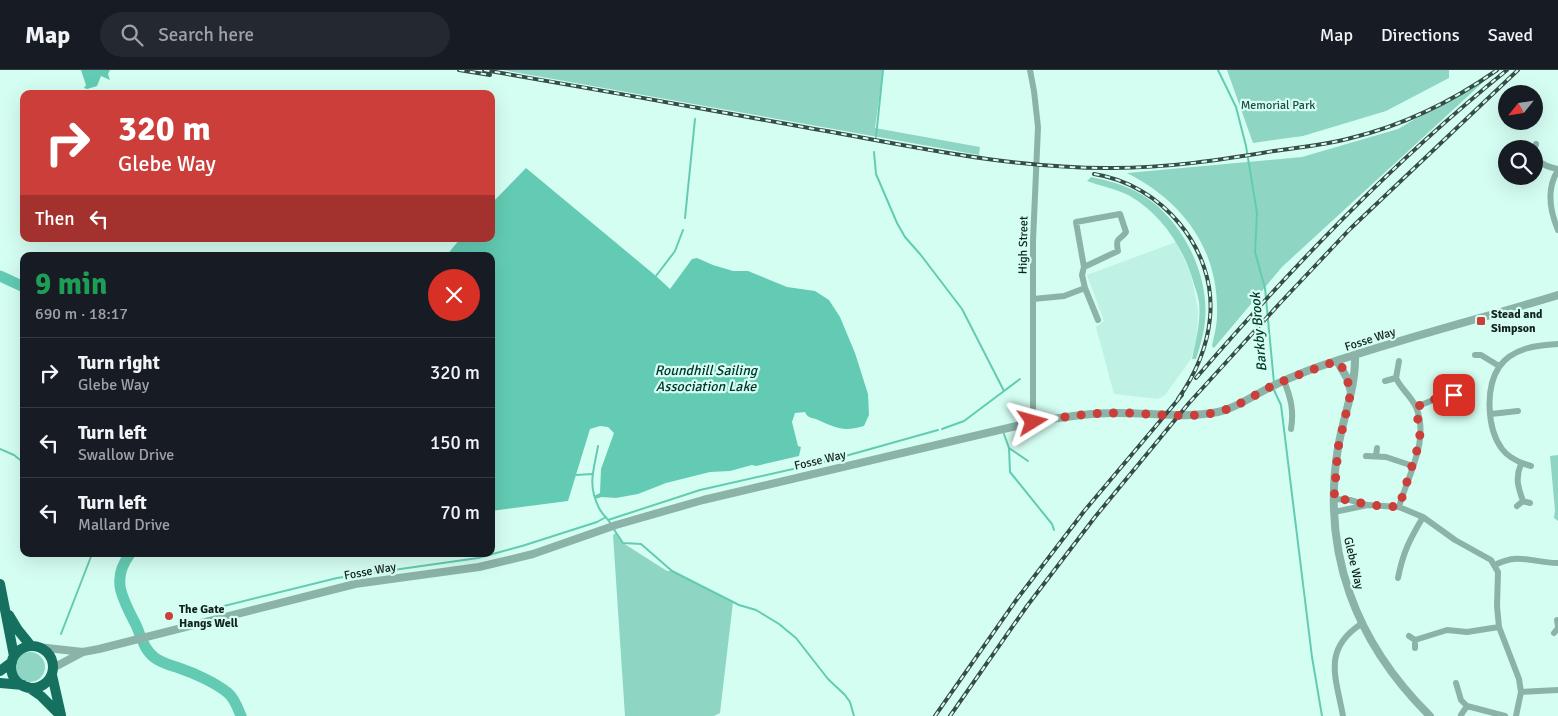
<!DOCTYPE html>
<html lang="en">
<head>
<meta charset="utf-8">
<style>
	:root { --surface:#171b24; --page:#242831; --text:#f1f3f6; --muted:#9ea1a6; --line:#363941 }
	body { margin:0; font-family:Signika,sans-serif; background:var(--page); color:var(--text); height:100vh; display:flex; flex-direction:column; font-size:19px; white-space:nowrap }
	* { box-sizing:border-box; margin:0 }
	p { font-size:16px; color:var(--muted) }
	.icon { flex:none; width:28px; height:28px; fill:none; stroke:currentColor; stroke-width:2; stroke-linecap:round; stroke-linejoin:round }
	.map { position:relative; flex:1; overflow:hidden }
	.panel { position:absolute; left:20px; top:182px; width:475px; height:305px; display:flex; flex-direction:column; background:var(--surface); border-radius:10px; box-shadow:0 5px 20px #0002 }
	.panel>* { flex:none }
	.top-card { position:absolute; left:20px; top:20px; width:475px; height:152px; border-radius:10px; box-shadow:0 5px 20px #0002; background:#cc3e39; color:#fff; overflow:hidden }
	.needle { width:32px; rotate:240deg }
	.fabs { position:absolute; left:1498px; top:15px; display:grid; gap:10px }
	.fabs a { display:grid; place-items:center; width:45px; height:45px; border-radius:50%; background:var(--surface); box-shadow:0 5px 20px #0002; font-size:25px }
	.pin { position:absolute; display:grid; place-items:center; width:42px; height:42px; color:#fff; margin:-21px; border-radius:10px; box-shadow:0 2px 8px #0006 }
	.me { position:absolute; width:55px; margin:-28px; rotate:82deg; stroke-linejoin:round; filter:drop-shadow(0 0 4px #0008) }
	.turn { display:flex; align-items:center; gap:18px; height:105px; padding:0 15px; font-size:22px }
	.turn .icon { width:65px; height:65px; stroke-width:2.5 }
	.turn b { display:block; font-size:35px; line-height:42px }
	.then { display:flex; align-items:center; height:48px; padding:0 15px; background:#0003; gap:10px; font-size:19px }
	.round { display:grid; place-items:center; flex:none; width:52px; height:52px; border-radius:26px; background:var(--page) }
	.summary { display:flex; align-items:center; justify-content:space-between; height:85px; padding:0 15px }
	h1 { font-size:30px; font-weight:700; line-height:38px; color:#1e9e55 }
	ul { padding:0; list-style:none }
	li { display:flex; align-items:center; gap:15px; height:70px; padding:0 15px; border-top:1px solid var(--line) }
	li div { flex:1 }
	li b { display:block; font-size:19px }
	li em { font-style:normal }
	header { display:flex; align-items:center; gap:30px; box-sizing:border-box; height:70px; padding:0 25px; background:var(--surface); border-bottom:1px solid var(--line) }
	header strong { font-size:24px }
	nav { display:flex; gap:28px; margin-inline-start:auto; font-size:18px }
	.search { width:350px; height:45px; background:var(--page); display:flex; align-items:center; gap:12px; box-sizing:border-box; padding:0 18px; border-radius:28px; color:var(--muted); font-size:19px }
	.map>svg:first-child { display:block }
	.built { fill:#bff1e4 }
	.green { fill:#8fd5c3 }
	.water { fill:#63cbb3 }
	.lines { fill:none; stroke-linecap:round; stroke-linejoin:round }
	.stream { stroke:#63cbb3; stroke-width:2 }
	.river { stroke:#63cbb3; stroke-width:11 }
	.minor { stroke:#8bb3a8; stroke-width:6 }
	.tertiary { stroke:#8bb3a8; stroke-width:8 }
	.trunk { stroke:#157060; stroke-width:10 }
	.rail-casing { stroke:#374c46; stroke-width:4 }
	.rail { stroke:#d5fef2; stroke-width:2; stroke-dasharray:5.5; stroke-linecap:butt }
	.route { stroke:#cc3e39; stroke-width:9; stroke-dasharray:0 16.2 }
	.poi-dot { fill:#cc3e39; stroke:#d5fef2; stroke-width:2 }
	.labels { text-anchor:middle; stroke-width:4.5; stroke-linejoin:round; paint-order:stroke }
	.park-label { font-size:12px; fill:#1d4a40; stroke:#d5fef2 }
	.street-label { font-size:12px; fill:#11211d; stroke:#d5fef2 }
	.poi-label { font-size:12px; font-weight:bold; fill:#11211d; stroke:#d5fef2; text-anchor:start }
	.water-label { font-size:14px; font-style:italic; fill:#01342b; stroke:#d5fef2 }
</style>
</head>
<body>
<header>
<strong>Map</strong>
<div class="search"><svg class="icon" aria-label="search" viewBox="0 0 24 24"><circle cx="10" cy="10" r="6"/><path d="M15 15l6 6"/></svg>Search here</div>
<nav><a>Map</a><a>Directions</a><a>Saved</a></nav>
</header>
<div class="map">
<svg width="1558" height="646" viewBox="0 0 1558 646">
	<rect width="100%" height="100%" fill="#d5fef2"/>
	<path class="built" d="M1176,172l15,32 7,36 -1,28 -6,21 -26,36 -7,4 -44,-5 -18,-67 8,-6 -17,-46z"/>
	<path class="green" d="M503,0h380l-8,58 105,19 -1,8z
		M1227,0h222v8l-63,33 -83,25 -50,7z
		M1492,4l-210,193 -68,81 -2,-2c2,-10 5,-20 5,-31 2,-65 -33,-113 -90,-142l175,-16 96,-28z
		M1091,107c14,3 27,6 40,12 47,21 79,82 74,132 -1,13 -5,25 -9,38h-4c4,-19 9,-37 7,-57 -1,-6 -3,-12 -5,-18 -10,-36 -32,-69 -64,-88 -13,-7 -30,-10 -43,-15z
		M1558,385v66l-4,-3 1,-8 -5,-54z
		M616,463l7,10 44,28h5l61,31 -13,111 -6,3h-89l-12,-181z
		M15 597a15 15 0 1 1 30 0a15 15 0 1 1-30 0Z"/>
	<path class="water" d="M81,0h29l-2,4 2,6 -9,-4 -4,10 -10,3 -3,-1 2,-3z
		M526,98l130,108 14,13 22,-30 5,-1 16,7 20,6h15l39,16 28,4 14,9 11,17 15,36 13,41 1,21 -5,11c-21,6 -27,2 -46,-6 -6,-3 -10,-1 -13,-8l-10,1 -3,9 6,24 3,1 -2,9 -43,10 -4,-1 -22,6 -20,1 -44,11 -28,11 -22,4 -14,-1 -7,2 -1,-3 6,-3 1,-24 13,-36 -6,-6 -8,-1 -10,3 -22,72 -77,10v-255h-45l14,-17h31v-35z"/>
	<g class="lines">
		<path class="stream" d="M1218,0l18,37 10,39 11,67 -2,39 10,36 9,95
			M876,67l7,-67
			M874,82l2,22 21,49 8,14 15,17 42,55 42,82
			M685,148l10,-99
			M656,206l19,-25 8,-21
			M1273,318l8,17 31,252 10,59
			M942,359l22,-8 56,-42
			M1004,364l5,14 1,24 42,52 2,6
			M598,376c-4,24 -11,38 1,62 3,6 8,10 12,16
			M1009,378l19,13
			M0,379l14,6 10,8
			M576,405l16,-1
			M24,427v5
			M608,450l92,-30 124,-28 114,-32
			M613,458l10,15 18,1 31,27 67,34 17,5 23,14 17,14 32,41 17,16 5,7 4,14
			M208,540l129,-32 141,-20 44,-12 75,-24 9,-5
			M61,564l31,-80"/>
		<path class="river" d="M0,206l24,11
			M130,484c-20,26 -7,45 6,71 5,11 8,25 19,33 7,5 15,7 24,10 15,5 37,15 49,25 6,5 10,15 13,23"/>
		<path class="minor" d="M1030,0l4,21 4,36 -5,114v181
			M1534,81l2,-7
			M1534,84c5,10 14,13 24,15
			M1558,100c-12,19 -8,41 0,60
			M1085,218l13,32
			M1033,229l31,-3 21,-8 -3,-13 2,-8 34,-16c-3,-15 2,-10 8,-19l-6,-18 -44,8 8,45
			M1475,285h6l18,11
			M1399,291l-3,17c5,11 15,18 20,29 14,33 -8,68 -17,100
			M1284,311c7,17 10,30 7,48
			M1385,311l11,-3
			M1446,327l1,9
			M1416,337l22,-9 17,-3
			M1491,344l27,-3
			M1366,386l20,1 27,9
			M1376,386l1,-8
			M1521,394c-6,14 -3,23 2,37
			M1531,396c-11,-3 -22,-8 -29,-17 -15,-20 -17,-61 -3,-82 13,-19 38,-22 59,-23
			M1334,429l16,1 17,5
			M1517,436l6,-5 7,2
			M1334,442l34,-7 31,2 24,10 32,23 36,20 7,12 -1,34 2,21 20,52 2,13 -5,24
			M1495,495c24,-13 38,-2 63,-2
			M1398,508c5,-26 12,-39 25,-61
			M1557,550l1,6
			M1554,563l4,-5
			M1409,566l6,4v8
			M1415,570l32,-10 20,2 32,-5
			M1456,613l5,17 6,6 38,10
			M1521,622l37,-2
			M1461,645l6,-9
			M1343,646c-7,-39 -21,-66 18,-92"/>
		<path class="tertiary" d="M1355,286c1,31 -12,61 -17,92 -17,105 18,195 92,268
			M1337,291l10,17 4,14
			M38,577l45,5 16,-3 256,-65 124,-17 54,-13 83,-29 87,-25 330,-78c26,-4 52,-9 79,-9 36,-1 71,6 106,-1 19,-4 34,-16 51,-24 15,-8 30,-14 46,-20 80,-28 162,-48 243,-73
			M53,598l30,-16"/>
		<path class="trunk" d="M0,514l14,72
			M9,545l9,15 13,16
			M11 597a21 21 0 1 1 42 0a21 21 0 1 1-42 0Z
			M0,601l12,-9
			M52,605l9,40
			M0,613l23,2
			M28,617l13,9 20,20"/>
		<g class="rail-casing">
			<path id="rail" d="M459,0l31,5
				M484,0c105,18 209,37 314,56 104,18 209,43 315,42 54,0 108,-8 161,-17 26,-4 52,-6 77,-13 53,-13 102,-37 146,-68
				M1094,104c67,10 123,75 116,144 -3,31 -15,57 -32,81
				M1196,308c96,-111 197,-216 311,-308
				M935,646l82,-117 68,-89 97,-115
				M950,646l77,-110 68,-89 94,-114 92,-101 69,-73 168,-159"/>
		</g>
		<use href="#rail" class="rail"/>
	</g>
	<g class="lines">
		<path class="route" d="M1033,352c26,-4 53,-9 79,-9 36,-1 71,7 106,-1 19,-5 35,-16 52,-25 21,-10 44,-18 67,-26l7,9 7,22 -13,56 -4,51 16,1 18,5 31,2 19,-60 2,-13 -4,-27 22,-9 16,-3"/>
	</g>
	<g class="poi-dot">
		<rect x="1476" y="246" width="10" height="10" rx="2.5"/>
		<circle cx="169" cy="546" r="5"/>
	</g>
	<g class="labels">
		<g class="park-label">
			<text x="1278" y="39">Memorial Park</text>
		</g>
		<g class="street-label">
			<text transform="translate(1023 175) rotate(-89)" y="4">High Street</text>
			<text transform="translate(1370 269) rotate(-18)" y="4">Fosse Way</text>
			<text transform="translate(820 390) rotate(-13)" y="4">Fosse Way</text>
			<text transform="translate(1354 493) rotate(77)" y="4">Glebe Way</text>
			<text transform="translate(370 501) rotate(-10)" y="4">Fosse Way</text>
		</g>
		<g class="poi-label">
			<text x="1491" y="248">Stead and<tspan x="1491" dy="14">Simpson</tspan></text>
			<text x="179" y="543">The Gate<tspan x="179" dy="14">Hangs Well</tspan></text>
		</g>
		<g class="water-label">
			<text transform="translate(1258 262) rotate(-95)" y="5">Barkby Brook</text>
			<text x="706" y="305">Roundhill Sailing<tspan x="706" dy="16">Association Lake</tspan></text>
		</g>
	</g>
</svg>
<div class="fabs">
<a><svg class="needle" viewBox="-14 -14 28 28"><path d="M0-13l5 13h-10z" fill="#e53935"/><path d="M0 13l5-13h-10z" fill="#9ea1a6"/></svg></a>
<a><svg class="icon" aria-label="search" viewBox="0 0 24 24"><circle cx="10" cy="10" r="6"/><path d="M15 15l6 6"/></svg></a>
</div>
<div class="pin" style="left:1454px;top:325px;background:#d93025"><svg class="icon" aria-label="arrive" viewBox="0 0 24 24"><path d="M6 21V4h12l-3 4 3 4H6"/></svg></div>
<svg class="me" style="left:1033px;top:352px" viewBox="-20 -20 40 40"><path d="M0-17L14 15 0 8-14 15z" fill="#cc3e39" stroke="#fff" stroke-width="4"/></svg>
<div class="top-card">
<div class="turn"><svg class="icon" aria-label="right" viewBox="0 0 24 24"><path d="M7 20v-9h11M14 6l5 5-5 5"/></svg><div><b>320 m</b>Glebe Way</div></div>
<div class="then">Then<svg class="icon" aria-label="left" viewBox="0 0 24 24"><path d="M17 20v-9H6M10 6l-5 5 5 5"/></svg></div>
</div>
<section class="panel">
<div class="summary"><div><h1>9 min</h1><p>690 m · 18:17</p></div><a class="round" style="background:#d93025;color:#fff"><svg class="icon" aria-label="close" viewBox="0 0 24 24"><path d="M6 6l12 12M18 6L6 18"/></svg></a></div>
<ul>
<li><svg class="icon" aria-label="right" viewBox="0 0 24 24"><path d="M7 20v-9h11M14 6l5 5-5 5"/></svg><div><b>Turn right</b><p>Glebe Way</p></div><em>320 m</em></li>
<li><svg class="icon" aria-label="left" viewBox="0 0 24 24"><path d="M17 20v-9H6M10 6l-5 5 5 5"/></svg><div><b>Turn left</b><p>Swallow Drive</p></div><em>150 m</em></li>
<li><svg class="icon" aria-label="left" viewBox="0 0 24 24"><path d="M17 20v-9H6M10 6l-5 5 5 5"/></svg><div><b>Turn left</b><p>Mallard Drive</p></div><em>70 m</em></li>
</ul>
</section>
</div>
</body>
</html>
